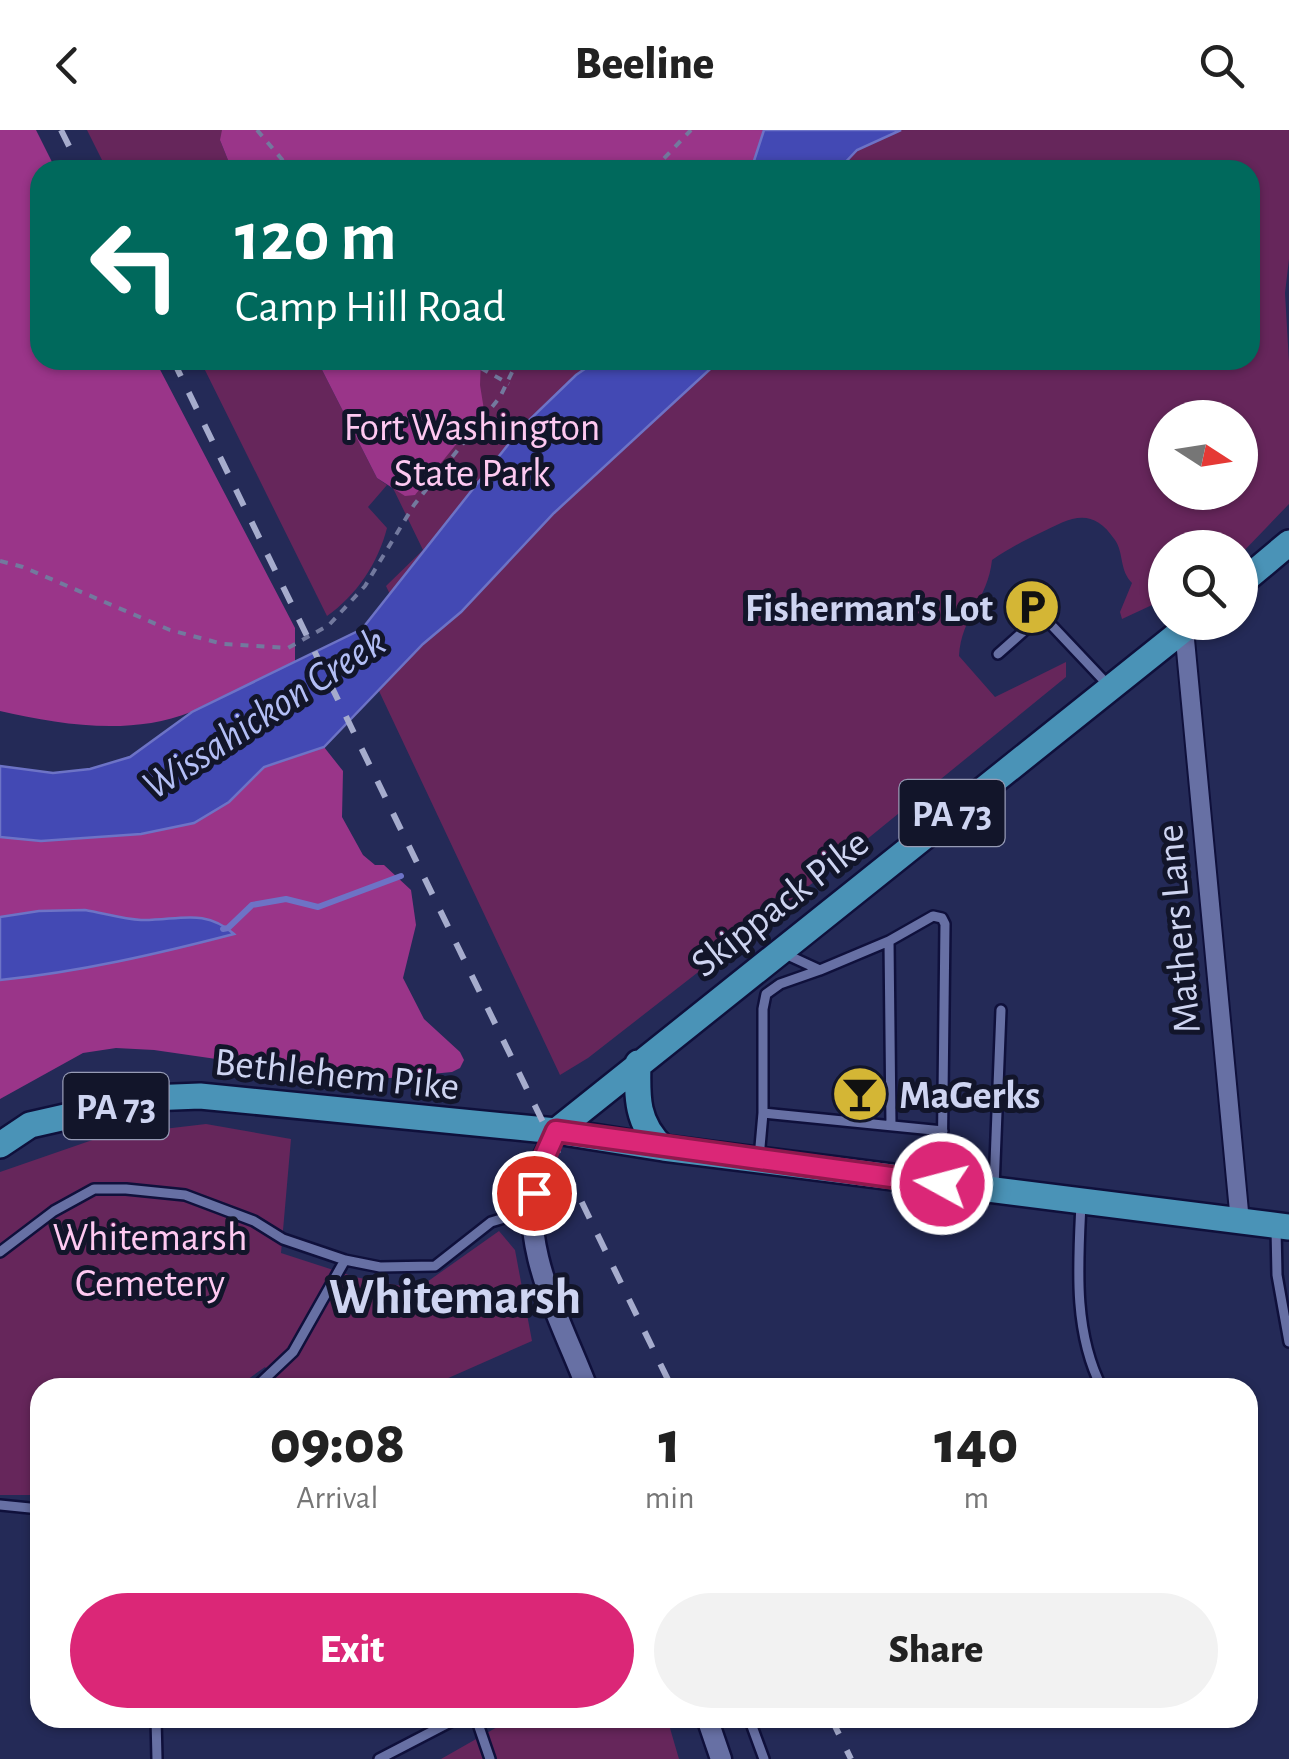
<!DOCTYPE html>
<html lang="en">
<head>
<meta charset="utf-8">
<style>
	:root { --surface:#fff; --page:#f2f2f2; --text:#222; --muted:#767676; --accent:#db2777 }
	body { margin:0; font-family:"Alegreya Sans",sans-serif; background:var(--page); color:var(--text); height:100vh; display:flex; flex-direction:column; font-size:38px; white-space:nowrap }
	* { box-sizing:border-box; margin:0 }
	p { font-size:32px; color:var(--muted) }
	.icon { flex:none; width:55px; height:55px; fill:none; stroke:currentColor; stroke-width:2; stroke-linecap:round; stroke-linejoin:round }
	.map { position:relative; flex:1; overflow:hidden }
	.drawer { position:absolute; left:30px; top:1248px; width:1228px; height:350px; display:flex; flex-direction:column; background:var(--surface); border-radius:30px; box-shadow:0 2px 8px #0004 }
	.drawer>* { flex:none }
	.hud { position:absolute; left:30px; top:30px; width:1230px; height:210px; border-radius:30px; box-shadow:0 2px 8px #0004; background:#00695c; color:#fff; overflow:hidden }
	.needle { width:65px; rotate:102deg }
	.buttons { position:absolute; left:1148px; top:270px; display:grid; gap:20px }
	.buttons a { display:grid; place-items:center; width:110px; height:110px; border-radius:50%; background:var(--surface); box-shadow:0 2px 8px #0004; font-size:50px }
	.pin { position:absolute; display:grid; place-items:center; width:85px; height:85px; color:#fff; margin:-42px; border:5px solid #fff; border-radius:50%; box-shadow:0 2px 10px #0007 }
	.me { position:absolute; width:110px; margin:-55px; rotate:277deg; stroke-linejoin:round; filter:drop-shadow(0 0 8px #0008) }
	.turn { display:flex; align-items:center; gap:35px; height:210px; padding:0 40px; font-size:45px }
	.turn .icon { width:130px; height:130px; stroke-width:2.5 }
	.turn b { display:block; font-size:70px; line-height:85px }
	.eta { display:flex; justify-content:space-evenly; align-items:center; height:170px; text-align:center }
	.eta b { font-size:60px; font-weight:800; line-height:70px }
	.button { display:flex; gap:20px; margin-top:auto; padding:20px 40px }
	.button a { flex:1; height:115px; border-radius:60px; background:var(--accent); color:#fff; font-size:40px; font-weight:800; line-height:115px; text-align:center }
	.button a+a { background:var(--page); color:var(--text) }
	header { display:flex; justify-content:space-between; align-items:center; height:130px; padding:0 40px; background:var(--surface); font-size:45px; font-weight:800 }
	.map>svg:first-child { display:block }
	.green { fill:#66265b; fill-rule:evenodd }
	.forest { fill:#9a3589 }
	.water { fill:#4349b4; stroke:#6d73c6; stroke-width:2.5 }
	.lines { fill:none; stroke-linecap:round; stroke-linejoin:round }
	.stream { stroke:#6d73c6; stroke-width:6 }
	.service-casing { stroke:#0f103b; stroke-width:14 }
	.minor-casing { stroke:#0f103b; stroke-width:22 }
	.tertiary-casing { stroke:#0f103b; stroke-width:25 }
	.primary-casing { stroke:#0f103b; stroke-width:30 }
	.path { stroke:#73799e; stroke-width:4; stroke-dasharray:8 8; stroke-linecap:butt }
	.service { stroke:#6770a4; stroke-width:9 }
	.minor { stroke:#6770a4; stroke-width:18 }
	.tertiary { stroke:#6770a4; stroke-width:20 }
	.primary { stroke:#4a93b7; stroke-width:25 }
	.rail { stroke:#a6accd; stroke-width:6; stroke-dasharray:18 18; stroke-linecap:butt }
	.route-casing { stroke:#8e194d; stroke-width:25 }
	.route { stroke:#db2777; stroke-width:18 }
	.labels { text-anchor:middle; stroke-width:10; stroke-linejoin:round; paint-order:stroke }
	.shield { fill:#12152a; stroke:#969bb5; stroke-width:2.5 }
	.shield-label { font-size:38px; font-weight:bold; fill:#ced4f1 }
	.park-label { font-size:40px; fill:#fec9f1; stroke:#12152a }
	.poi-label { font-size:40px; font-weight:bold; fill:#ced4f1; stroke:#12152a; text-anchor:end }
	.street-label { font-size:40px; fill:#ced4f1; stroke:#12152a }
	.water-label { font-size:42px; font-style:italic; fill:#b3bef5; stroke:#12152a }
	.district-label { font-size:50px; font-weight:bold; fill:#ced4f1; stroke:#12152a }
</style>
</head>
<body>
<header><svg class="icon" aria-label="back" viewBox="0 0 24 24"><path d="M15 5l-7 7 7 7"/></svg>Beeline<svg class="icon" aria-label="search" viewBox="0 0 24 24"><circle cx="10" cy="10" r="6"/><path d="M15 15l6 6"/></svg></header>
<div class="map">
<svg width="1289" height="1629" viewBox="0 0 1289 1629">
	<rect width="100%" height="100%" fill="#242a57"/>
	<path class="green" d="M87,0h1202v129l-4,34 4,69v142l-49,51v-7h-75v51l-43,20 -2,-7 12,-29c-13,-13 -8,-30 -17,-43 -24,-36 -46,-21 -75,-7 -17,8 -32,16 -48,27 -4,39 -31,57 -33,96l36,41 71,-35v15l-238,194 -240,187 -28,17 -181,-384 44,-47 38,-32 93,-99 166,-153h530v-190h-1011l-19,-30 12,30h-125zM1165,288h75v74h-75z
		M200,230h117l60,118 10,7 -19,22 19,21c-9,35 -30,67 -60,88z
		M331,230h356l-277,276 -24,-50 37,-36z
		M206,994l85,15 -10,114 74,24 62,12 82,-58 16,19 17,91 -104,46h-145l-18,-20 -28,20 -197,1v107h-40v-323l104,-36z
		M513,1588h154l12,41h-238z"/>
	<path class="forest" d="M0,0h36l20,40h-16v190h115l140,268v33c-34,16 -69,37 -104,51 -61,24 -129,13 -191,-1z
		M222,0h542l-13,40h-519l-12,-30z
		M317,230h164l-1,25 4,25 -69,85 -10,1 -28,-18z
		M324,617l19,24 -1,46 21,38 12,10h9l27,25 5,35 -13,53 21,41 36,33 4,8 -4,8 -8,4 -62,6 -91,-7 -145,-21 -38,-2 -33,5 -83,46v-262l41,4 188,-39 35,-35z"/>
	<path class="water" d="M764,0h137l-44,20 -19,20h-87z
		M598,230h122l-166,153 -93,99 -38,32 -99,103 -60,20 -35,35 -35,21 -53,11 -100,7 -41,-4v-71l53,7 37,-4 40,-12 62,-45 170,-83 160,-202 54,-52z
		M85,780c18,3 38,9 56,10 36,1 63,-13 93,14 -77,20 -155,38 -234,46v-63l39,-6z"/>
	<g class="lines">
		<path class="stream" d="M223,799l5,-1 24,-23 34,-6 32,8 83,-31"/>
		<g class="service-casing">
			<path id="service" d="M998,524l44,-39 67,71
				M889,811l2,184
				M783,823l37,17 69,-29 44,-25 9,2 3,6 -3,257
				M820,840l-40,14 -14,10 -3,15v104l180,18
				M759,1028l4,-45
				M994,1058l7,-178
				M1081,1074c-3,61 -8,128 21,184
				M1276,1099l1,46 12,67
				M0,1122l54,-41 40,-22h32l59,6 69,26 29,18 62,21 35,7 55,-1 56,-44 40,-12
				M255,1258l38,-36 52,-92
				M0,1375l40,4
				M156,1588l1,41
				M476,1588l14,41
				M749,1588l15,41
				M379,1629l79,-41"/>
		</g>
		<g class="minor-casing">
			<path id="minor" d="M1184,499l56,593"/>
		</g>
		<g class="tertiary-casing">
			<path id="tertiary" d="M556,1001c-6,12 -12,24 -17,36 -25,72 23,155 48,221
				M707,1588l14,41"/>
		</g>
		<g class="primary-casing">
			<path id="primary" d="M1240,454l49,-41
				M638,933c-1,34 -2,60 25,85
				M556,1001l637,-509
				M0,1015l30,-20 119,-27 51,-2 356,35 107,17 626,79"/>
		</g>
		<path class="path" d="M257,0l34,40
			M653,40l38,-40
			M467,230l42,24
			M0,431l23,6 147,63 53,14 65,4 41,-23 36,-39 49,-81 86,-108 18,-37"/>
		<use href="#service" class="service"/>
		<use href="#minor" class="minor"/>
		<use href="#tertiary" class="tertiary"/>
		<use href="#primary" class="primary"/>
		<path class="rail" d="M61,0l20,40
			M173,230l499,1028
			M831,1588l20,41"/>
	</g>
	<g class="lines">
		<g class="route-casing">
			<path id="route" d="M534,1063l5,-24 17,-38 386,53"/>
		</g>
		<use href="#route" class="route"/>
	</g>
	<defs>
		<g id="parking-disc" transform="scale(2.875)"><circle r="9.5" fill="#d4b635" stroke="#12152a"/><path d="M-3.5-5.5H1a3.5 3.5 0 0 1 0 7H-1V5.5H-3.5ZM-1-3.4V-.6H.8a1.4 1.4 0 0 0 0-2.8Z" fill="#111"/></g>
		<g id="bar-disc" transform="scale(2.875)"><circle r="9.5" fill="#d4b635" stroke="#12152a"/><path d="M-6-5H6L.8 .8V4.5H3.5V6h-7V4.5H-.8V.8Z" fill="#111"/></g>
	</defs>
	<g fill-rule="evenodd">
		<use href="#parking-disc" x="1032" y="477"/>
		<use href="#bar-disc" x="860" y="964"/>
	</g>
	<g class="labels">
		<g class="shield">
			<rect x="899.5" y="650" width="105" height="66" rx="8"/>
			<rect x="63.5" y="943" width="105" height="66" rx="8"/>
		</g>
		<g class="shield-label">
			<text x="952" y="696">PA 73</text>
			<text x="116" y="989">PA 73</text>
		</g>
		<g class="park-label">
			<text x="472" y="310">Fort Washington<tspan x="472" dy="46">State Park</tspan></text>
			<text x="150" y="1120">Whitemarsh<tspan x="150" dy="46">Cemetery</tspan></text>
		</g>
		<g class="poi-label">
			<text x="993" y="491">Fisherman's Lot</text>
			<text x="899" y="978" text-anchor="start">MaGerks</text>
		</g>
		<g class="street-label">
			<text transform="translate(779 772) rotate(-38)" y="14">Skippack Pike</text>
			<text transform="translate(1177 799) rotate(-95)" y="14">Mathers Lane</text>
			<text transform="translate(337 943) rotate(6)" y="14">Bethlehem Pike</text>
		</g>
		<g class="water-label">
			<text transform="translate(263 582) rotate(-33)" y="15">Wissahickon Creek</text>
		</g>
		<g class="district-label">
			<text x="455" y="1183">Whitemarsh</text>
		</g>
	</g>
</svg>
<div class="buttons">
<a><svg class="needle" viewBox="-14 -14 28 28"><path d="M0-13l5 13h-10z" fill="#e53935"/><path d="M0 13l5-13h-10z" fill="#767676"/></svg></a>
<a><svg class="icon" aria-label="search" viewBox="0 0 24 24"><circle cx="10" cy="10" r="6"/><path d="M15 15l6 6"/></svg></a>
</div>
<div class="pin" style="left:534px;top:1063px;background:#d93025"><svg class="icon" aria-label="arrive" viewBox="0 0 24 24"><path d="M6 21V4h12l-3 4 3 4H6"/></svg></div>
<svg class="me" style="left:942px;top:1054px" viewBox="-20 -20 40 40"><circle r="17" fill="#db2777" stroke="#fff" stroke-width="3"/><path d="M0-11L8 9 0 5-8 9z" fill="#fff"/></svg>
<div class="hud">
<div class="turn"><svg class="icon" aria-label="left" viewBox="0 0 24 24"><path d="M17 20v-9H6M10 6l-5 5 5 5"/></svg><div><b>120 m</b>Camp Hill Road</div></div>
</div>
<section class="drawer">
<div class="eta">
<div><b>09:08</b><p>Arrival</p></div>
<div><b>1</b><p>min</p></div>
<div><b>140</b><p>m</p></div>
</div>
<div class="button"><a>Exit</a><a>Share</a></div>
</section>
</div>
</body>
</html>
